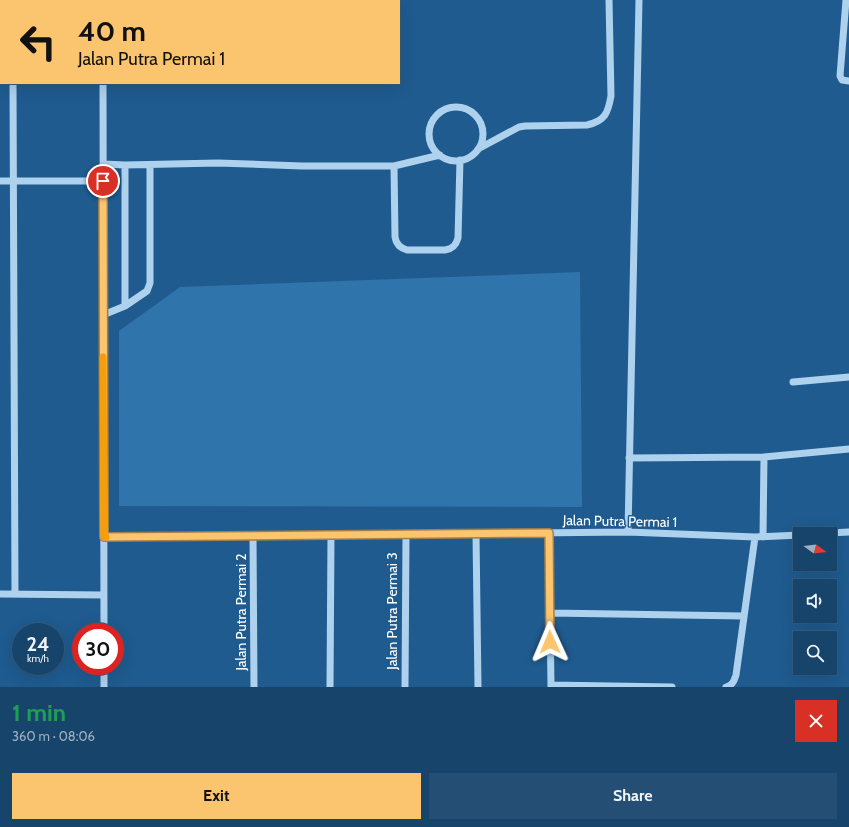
<!DOCTYPE html>
<html lang="en">
<head>
<meta charset="utf-8">
<style>
	:root { --surface:#17446b; --page:#244e73; --text:#f1f3f6; --muted:#9eb0c1; --line:#365c7e; --accent:#fbc46e }
	body { margin:0; font-family:Cabin,sans-serif; background:var(--page); color:var(--text); height:100vh; display:flex; flex-direction:column; font-size:15px; white-space:nowrap }
	* { box-sizing:border-box; margin:0 }
	p { font-size:13px; color:var(--muted) }
	.icon { flex:none; width:22px; height:22px; fill:none; stroke:currentColor; stroke-width:2; stroke-linecap:round; stroke-linejoin:round }
	.map { position:relative; height:687px; overflow:hidden }
	.panel { display:flex; flex-direction:column; background:var(--surface); flex:1 }
	.panel>* { flex:none }
	.guide { position:absolute; left:0px; top:0px; width:400px; height:84px; box-shadow:0 4px 16px #0002,0 0 0 1px var(--line); background:#fbc46e; color:#111; overflow:hidden }
	.needle { width:26px; rotate:105deg }
	.fabs { position:absolute; left:793px; top:527px; display:grid; gap:8px }
	.fabs a { display:grid; place-items:center; width:44px; height:44px; border-radius:0px; background:var(--surface); box-shadow:0 4px 16px #0002,0 0 0 1px var(--line); font-size:20px }
	.speed { position:absolute; left:12px; top:623px; display:flex; gap:8px; font-size:20px; font-weight:700; text-align:center }
	.speed>* { display:grid; place-content:center; width:52px; height:52px; border-radius:50%; background:var(--surface); box-shadow:0 4px 16px #0002,0 0 0 1px var(--line); line-height:1 }
	.speed small { font-size:10px; font-weight:400 }
	.speed .limit { border:6px solid #d22; background:#fff; color:#111 }
	.pin { position:absolute; display:grid; place-items:center; width:34px; height:34px; color:#fff; margin:-17px; border:2px solid #fff; border-radius:50%; box-shadow:0 1px 4px #0007 }
	.me { position:absolute; width:44px; margin:-22px; rotate:359deg; stroke-linejoin:round; filter:drop-shadow(0 0 3px #0008) }
	.turn { display:flex; align-items:center; gap:14px; height:84px; padding:0 12px; font-size:18px }
	.turn .icon { width:52px; height:52px; stroke-width:2.5 }
	.turn b { display:block; font-size:28px; line-height:34px }
	.round { display:grid; place-items:center; flex:none; width:42px; height:42px; border-radius:0px; background:var(--page) }
	.overview { display:flex; align-items:center; justify-content:space-between; height:68px; padding:0 12px }
	h1 { font-size:24px; font-weight:700; line-height:30px; color:#1e9e55 }
	.action { display:flex; gap:8px; margin-top:auto; padding:8px 12px }
	.action a { flex:1; height:46px; border-radius:0px; background:var(--accent); color:#111; font-size:16px; font-weight:700; line-height:46px; text-align:center }
	.action a+a { background:var(--page); color:var(--text) }
	.map>svg:first-child { display:block }
	.green { fill:#2f74ab }
	.lines { fill:none; stroke-linecap:round; stroke-linejoin:round }
	.minor { stroke:#aed1ed; stroke-width:7 }
	.route-casing { stroke:#a37f48; stroke-width:10 }
	.route { stroke:#fbc46e; stroke-width:7 }
	.slow { stroke:#f59e0b; stroke-width:7 }
	.labels { text-anchor:middle; stroke-width:3; stroke-linejoin:round; paint-order:stroke }
	.street-label { font-size:14px; fill:#fff; stroke:#1f5b8f }
</style>
</head>
<body>
<div class="map">
<svg width="849" height="687" viewBox="0 0 849 687">
	<rect width="100%" height="100%" fill="#1f5b8f"/>
	<path class="green" d="M580,272l2,235 -463,-1v-175l61,-44z"/>
	<g class="lines">
		<path class="minor" d="M13,0v1
			M103,0v1
			M846,0l-6,76 2,4 7,1
			M248,1v-1
			M13,83l2,511
			M103,83l1,549
			M429 134a27 27 0 1 1 54 0a27 27 0 1 1-54 0Z
			M478,149l41,-22 6,-1 62,-1c18,-4 21,-12 24,-29l-2,-96
			M103,164l22,1 93,-2 84,3h92l46,-11
			M394,166l1,71c1,7 5,11 12,13h38c8,-1 11,-5 13,-12l2,-78
			M0,181h103
			M125,306l22,-15 3,-8v-118
			M103,315l22,-9v-141
			M793,382l56,-5
			M629,458l135,-1 85,-8
			M628,532l11,-532
			M549,533l2,154
			M476,534l2,153
			M811,534l38,-2
			M253,536l1,151
			M104,537l149,-1 375,-4 127,5 45,-2
			M763,537l1,-80
			M0,594l104,1
			M550,613l194,3
			M104,666v21
			M551,685l121,2
			M330,687l1,-152
			M405,687l1,-152
			M726,687c7,-2 8,-6 10,-12l19,-138"/>
	</g>
	<g class="lines">
		<g class="route-casing">
			<path id="route" d="M103,181l1,356 445,-4 1,109"/>
		</g>
		<use href="#route" class="route"/>
		<path class="slow" d="M103,357l1,180h2"/>
	</g>
	<g class="labels">
		<g class="street-label">
			<text transform="translate(620 521) rotate(1)" y="5">Jalan Putra Permai 1</text>
			<text transform="translate(392 611) rotate(-90)" y="5">Jalan Putra Permai 3</text>
			<text transform="translate(241 612) rotate(-90)" y="5">Jalan Putra Permai 2</text>
		</g>
	</g>
</svg>
<div class="fabs">
<a><svg class="needle" viewBox="-14 -14 28 28"><path d="M0-13l5 13h-10z" fill="#e53935"/><path d="M0 13l5-13h-10z" fill="#9eb0c1"/></svg></a>
<a><svg class="icon" aria-label="sound" viewBox="0 0 24 24"><path d="M4 9h4l5-4v14l-5-4H4zM17 9q2 3 0 6"/></svg></a>
<a><svg class="icon" aria-label="search" viewBox="0 0 24 24"><circle cx="10" cy="10" r="6"/><path d="M15 15l6 6"/></svg></a>
</div>
<div class="speed"><div>24<small>km/h</small></div><div class="limit">30</div></div>
<div class="pin" style="left:103px;top:181px;background:#d93025"><svg class="icon" aria-label="arrive" viewBox="0 0 24 24"><path d="M6 21V4h12l-3 4 3 4H6"/></svg></div>
<svg class="me" style="left:550px;top:642px" viewBox="-20 -20 40 40"><path d="M0-17L14 15 0 8-14 15z" fill="#fbc46e" stroke="#fff" stroke-width="4"/></svg>
<div class="guide">
<div class="turn"><svg class="icon" aria-label="left" viewBox="0 0 24 24"><path d="M17 20v-9H6M10 6l-5 5 5 5"/></svg><div><b>40 m</b>Jalan Putra Permai 1</div></div>
</div>
</div>
<section class="panel">
<div class="overview"><div><h1>1 min</h1><p>360 m · 08:06</p></div><a class="round" style="background:#d93025;color:#fff"><svg class="icon" aria-label="close" viewBox="0 0 24 24"><path d="M6 6l12 12M18 6L6 18"/></svg></a></div>
<div class="action"><a>Exit</a><a>Share</a></div>
</section>
</body>
</html>
